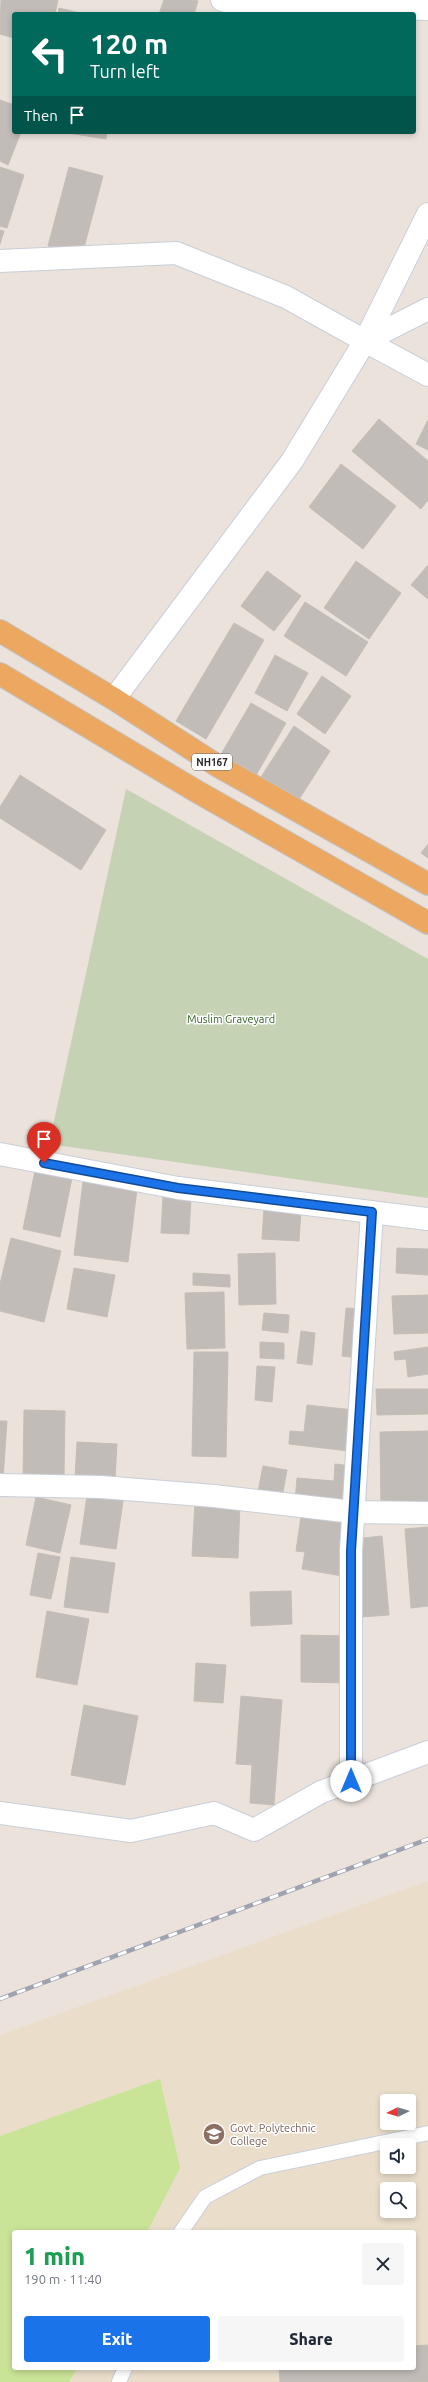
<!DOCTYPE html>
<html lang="en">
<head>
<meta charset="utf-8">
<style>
	:root { --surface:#fff; --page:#f6f6f7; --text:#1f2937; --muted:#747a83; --accent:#1a73e8 }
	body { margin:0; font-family:Ubuntu,sans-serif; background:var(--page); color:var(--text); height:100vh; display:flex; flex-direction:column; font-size:15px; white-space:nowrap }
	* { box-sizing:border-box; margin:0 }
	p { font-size:13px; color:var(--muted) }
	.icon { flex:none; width:22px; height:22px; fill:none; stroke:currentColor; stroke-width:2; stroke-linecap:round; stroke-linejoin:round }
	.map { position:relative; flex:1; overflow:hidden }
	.drawer { position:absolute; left:12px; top:2230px; width:404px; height:140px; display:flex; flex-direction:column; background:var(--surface); border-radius:4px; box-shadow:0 2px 6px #0003 }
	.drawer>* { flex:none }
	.hud { position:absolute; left:12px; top:12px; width:404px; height:122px; border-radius:4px; box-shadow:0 2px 6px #0003; background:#00695c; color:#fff; overflow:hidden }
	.needle { width:26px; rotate:265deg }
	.controls { position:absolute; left:380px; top:2094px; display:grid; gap:8px }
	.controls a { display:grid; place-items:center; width:36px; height:36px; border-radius:4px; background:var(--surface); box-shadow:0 2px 6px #0003; font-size:20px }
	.pin { position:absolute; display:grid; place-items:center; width:34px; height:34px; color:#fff; margin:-41px -17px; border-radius:50% 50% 50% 0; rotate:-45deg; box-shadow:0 0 4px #0007 }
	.pin .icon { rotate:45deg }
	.me { position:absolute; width:44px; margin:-22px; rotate:0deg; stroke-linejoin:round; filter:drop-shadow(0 0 3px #0008) }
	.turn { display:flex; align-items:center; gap:14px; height:84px; padding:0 12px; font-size:18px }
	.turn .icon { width:52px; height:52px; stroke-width:2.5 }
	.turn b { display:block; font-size:28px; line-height:34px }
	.then { display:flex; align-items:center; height:38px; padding:0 12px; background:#0003; gap:8px; font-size:15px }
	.round { display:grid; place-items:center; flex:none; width:42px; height:42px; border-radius:4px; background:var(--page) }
	.headline { display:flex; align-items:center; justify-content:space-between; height:68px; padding:0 12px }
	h1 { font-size:24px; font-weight:800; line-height:30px; color:#1e9e55 }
	.action { display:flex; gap:8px; margin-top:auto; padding:8px 12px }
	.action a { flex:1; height:46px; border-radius:4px; background:var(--accent); color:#fff; font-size:16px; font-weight:800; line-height:46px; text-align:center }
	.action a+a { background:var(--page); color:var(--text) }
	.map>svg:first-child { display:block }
	.education { fill:#eadecb; fill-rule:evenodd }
	.cemetery { fill:#c5d2b3 }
	.pitch { fill:#c9e397 }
	.building { fill:#c2bcb8; stroke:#c5beb5 }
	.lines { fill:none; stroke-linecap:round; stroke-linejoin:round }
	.service-casing { stroke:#c9ced9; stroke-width:16 }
	.minor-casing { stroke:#c9ced9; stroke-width:24 }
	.trunk-casing { stroke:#c3c3c3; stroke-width:24 }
	.service { stroke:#fff; stroke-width:14 }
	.minor { stroke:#fff; stroke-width:22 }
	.trunk { stroke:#eca861; stroke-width:22 }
	.rail-casing { stroke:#9ea2b1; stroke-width:4.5 }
	.rail { stroke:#fff; stroke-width:3; stroke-dasharray:9; stroke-linecap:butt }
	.route-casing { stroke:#114b97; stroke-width:10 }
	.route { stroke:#1a73e8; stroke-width:7 }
	.labels { text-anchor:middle; stroke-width:3; stroke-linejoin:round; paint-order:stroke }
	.shield { fill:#fff; stroke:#686868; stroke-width:1 }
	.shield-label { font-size:10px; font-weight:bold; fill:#282828 }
	.park-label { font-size:11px; fill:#315f1f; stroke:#fff }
	.education-label { font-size:11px; fill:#785e54; stroke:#fff; text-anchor:start }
</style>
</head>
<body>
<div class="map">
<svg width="428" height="2382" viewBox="0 0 428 2382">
	<rect width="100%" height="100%" fill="#eae2db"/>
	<path class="education" d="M428,1881v501h-428v-347zM387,2101h22v22h-22zM387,2145h22v22h-22zM387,2189h22v22h-22zM14,2232h400v136h-400z"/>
	<path class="cemetery" d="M126,789l302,170v239l-379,-54z"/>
	<path class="pitch" d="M160,2079l20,89 -33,64h-133v136h63l-8,14h-69v-246z"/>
	<path class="building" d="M1,0h57l-3,14h-41v24l-14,-4z
		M164,0h31l3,1 -4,13h-35z
		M59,8l25,6h-26z
		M0,100l14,5v27h7l-13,33 -8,-4z
		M62,132h45l-1,7z
		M0,167l24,8 -17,53 -7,-2z
		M69,167l34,9 -21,79 -34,-9z
		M0,230l4,1 -4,13z
		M379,419l49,42v39l-7,9 -69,-58z
		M428,420v30l-12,-6z
		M341,464l55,42 -33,43 -54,-42z
		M356,561l45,32 -32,46 -45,-31z
		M428,565v34l-17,-14z
		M267,571l34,25 -27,35 -33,-25z
		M305,602l63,40 -22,34 -62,-40z
		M234,623l30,17 -58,99 -30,-18z
		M275,655l33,18 -21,38 -32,-18z
		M322,676l29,20 -26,38 -28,-20z
		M251,703l35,20 -31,54 -35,-21z
		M294,726l36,25 -34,53 -37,-24z
		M20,775l86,55 -25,40 -81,-52v-11z
		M428,844v14l-7,-5z
		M35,1171l37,7 -12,59 -37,-8z
		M83,1182l54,7 -9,73 -54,-7z
		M163,1197l28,1 -2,36 -28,-1z
		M264,1209l37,2 -2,30 -37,-2z
		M11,1238l50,13 -17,71 -44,-11v-27z
		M397,1248l31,1v26l-32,-2z
		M275,1253l1,51 -37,1 -1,-51z
		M74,1268l41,7 -8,42 -40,-8z
		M193,1273l37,2v12l-37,-2z
		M224,1292l1,56 -38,1 -2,-56z
		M428,1295v38l-34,1 -2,-38z
		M346,1308l18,1 -5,49 -17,-2z
		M264,1313l25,2 -1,18 -26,-3z
		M301,1331l14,2 -3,32 -15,-2z
		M260,1342l24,1v16l-24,-1z
		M428,1347v27l-20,3 -2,-18 -11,1 -1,-8z
		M194,1352h34l-2,105 -34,-1z
		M257,1366l18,1 -3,35 -17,-2z
		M376,1389h52v25l-51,1z
		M307,1405l47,5 -5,41 -60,-7 1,-13 14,1z
		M24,1410l41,1 -1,66h-41z
		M0,1421h7l-4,58h-3z
		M428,1431v78h-47l-1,-77z
		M77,1442l40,2 -2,35 -40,-2z
		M335,1464l17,2 -3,41 -54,-5 2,-24 37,3z
		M263,1466l24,4 -6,32 -24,-5z
		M88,1489l36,6 -8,54 -36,-5z
		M36,1497l35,8 -11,48 -34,-8z
		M195,1501l45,2 -2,55 -46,-2z
		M302,1509l50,9 -10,58 -40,-7 3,-17 -9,-1z
		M428,1527v79l-17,2 -6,-79z
		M382,1536l7,79 -28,2 -7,-78z
		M38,1553l22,4 -9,42 -21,-4z
		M71,1557l44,6 -7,50 -44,-6z
		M291,1591l1,33 -41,2 -1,-34z
		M47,1611l42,8 -12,66 -41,-8z
		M301,1635l44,1 -1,47 -43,-1z
		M196,1663l30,2 -3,38 -29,-2z
		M241,1696l41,4 -8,105 -24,-2 2,-38 -16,-1z
		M84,1705l54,11 -13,69 -54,-10z
		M428,2345v37h-148l-1,-14h135v-22z"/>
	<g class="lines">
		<g class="service-casing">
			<path id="service" d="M181,2232l24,-35 55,-29 168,-35
				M119,2382l6,-14"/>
		</g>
		<g class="minor-casing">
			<path id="minor" d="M222,0l24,7 182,2
				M0,261l176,-8 110,44 79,44 63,-127
				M365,341l63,34
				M114,699l178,-238 73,-120 63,-32
				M0,1154l178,34 250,31
				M0,1485l101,2 113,9 139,16 75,1
				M351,1781v-230l21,-339
				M0,1813l131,18 83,-18 40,17 67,-38 107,-40"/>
		</g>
		<g class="trunk-casing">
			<path id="trunk" d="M0,631l114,68 104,67 210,118
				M0,674l196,117 232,132"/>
		</g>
		<use href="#service" class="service"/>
		<use href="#minor" class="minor"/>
		<use href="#trunk" class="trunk"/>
		<g class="rail-casing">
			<path id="rail" d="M0,1999l428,-160"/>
		</g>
		<use href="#rail" class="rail"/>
	</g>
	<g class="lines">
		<g class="route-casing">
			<path id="route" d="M44,1163l134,25 194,24 -21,339v230"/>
		</g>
		<use href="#route" class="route"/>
	</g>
	<defs>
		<g id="university-disc" transform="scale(1.15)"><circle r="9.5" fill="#8d6e63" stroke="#fff"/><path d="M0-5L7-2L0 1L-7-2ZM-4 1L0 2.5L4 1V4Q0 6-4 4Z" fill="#fff"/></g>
	</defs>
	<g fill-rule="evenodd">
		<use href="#university-disc" x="214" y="2134"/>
	</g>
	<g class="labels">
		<rect class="shield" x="192" y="754" width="40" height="16" rx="3"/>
		<g class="shield-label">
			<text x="212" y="766">NH167</text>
		</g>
		<g class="park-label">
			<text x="231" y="1023">Muslim Graveyard</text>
		</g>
		<g class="education-label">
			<text x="230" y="2132">Govt. Polytechnic<tspan x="230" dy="13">College</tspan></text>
		</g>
	</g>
</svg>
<div class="controls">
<a><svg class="needle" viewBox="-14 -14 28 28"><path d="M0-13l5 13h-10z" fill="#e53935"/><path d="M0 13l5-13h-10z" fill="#747a83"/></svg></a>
<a><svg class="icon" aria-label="sound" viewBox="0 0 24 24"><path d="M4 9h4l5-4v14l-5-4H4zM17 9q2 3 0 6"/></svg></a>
<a><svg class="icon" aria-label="search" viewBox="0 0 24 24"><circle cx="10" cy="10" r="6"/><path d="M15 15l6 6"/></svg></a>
</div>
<div class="pin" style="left:44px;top:1163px;background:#d93025"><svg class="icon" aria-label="arrive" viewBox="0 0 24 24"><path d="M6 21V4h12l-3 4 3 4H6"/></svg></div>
<svg class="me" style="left:351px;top:1781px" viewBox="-20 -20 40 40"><circle r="19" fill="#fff"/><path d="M0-13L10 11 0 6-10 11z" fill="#1a73e8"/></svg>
<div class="hud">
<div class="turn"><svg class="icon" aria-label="left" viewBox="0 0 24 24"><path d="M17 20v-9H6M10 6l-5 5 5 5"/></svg><div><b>120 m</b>Turn left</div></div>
<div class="then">Then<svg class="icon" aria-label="arrive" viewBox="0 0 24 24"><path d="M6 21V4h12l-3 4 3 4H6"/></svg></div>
</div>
<section class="drawer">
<div class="headline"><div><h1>1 min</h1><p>190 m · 11:40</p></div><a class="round"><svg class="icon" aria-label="close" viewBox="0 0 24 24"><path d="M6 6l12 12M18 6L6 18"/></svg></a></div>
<div class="action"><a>Exit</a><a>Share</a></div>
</section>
</div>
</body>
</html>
